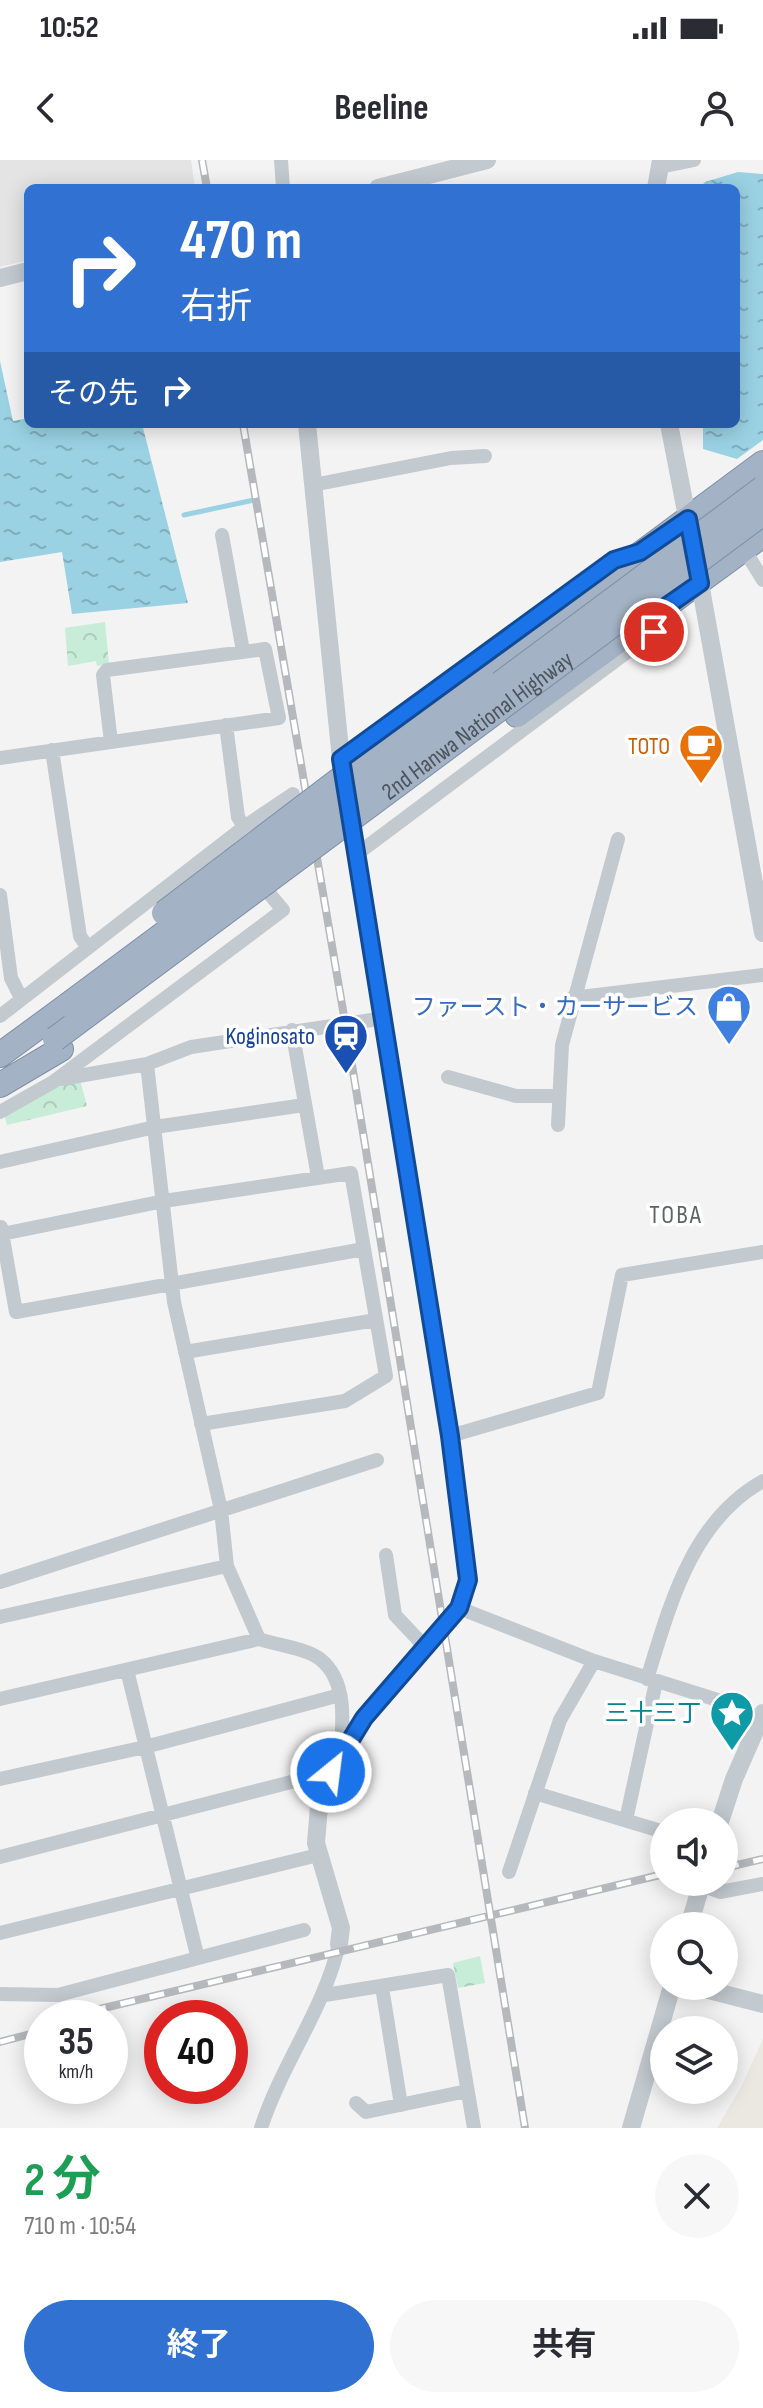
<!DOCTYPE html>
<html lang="ja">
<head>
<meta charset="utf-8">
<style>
	:root { --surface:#fff; --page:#f7f7f7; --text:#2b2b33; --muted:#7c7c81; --accent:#3071d1 }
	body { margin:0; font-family:"Sofia Sans Condensed","Noto Sans JP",sans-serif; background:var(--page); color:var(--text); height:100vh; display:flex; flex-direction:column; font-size:30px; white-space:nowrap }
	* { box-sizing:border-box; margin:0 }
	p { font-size:26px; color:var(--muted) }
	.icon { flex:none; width:44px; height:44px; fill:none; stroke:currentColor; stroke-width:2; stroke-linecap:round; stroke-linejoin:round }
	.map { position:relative; height:1968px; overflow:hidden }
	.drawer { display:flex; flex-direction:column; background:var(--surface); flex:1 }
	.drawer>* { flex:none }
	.banner { position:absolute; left:24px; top:24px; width:716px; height:244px; border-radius:12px; box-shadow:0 4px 20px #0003; background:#3071d1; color:#fff; overflow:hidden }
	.tools { position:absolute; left:650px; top:1648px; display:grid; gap:16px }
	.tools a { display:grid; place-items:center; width:88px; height:88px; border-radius:50%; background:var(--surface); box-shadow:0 4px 20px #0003; font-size:40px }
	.speed { position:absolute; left:24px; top:1840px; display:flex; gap:16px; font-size:40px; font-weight:700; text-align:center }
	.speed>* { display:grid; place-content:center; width:104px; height:104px; border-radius:50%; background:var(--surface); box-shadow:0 4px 20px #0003; line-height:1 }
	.speed small { font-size:20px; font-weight:400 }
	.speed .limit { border:12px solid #d22; background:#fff; color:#111 }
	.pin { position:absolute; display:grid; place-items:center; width:68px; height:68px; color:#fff; margin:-34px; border:4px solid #fff; border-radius:50%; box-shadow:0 2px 8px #0007 }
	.me { position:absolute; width:88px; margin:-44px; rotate:29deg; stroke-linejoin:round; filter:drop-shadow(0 0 6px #0008) }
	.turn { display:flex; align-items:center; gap:28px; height:168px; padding:0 24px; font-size:36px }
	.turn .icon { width:104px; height:104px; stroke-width:2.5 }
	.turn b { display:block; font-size:56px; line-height:68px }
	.then { display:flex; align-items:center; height:76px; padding:0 24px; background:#0003; gap:16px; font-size:30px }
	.round { display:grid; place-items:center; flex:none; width:84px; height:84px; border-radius:42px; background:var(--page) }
	.headline { display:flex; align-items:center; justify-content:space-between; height:136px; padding:0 24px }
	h1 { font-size:48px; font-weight:700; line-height:60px; color:#1e9e55 }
	.primary-button { display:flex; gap:16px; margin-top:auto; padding:16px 24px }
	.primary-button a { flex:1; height:92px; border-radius:48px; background:var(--accent); color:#fff; font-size:32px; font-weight:700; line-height:92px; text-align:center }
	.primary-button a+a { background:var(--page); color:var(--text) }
	.status { display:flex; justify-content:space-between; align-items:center; height:56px; padding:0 40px; background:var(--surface); direction:ltr }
	.status svg { height:22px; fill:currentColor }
	header { display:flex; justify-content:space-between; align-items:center; height:104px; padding:0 24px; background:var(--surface); font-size:36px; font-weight:700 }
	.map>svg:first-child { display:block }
	.commercial { fill:#eae8e1 }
	.education { fill:#e5e4e4 }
	.park { fill:url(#park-crowns) }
	.water { fill:url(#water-ripples) }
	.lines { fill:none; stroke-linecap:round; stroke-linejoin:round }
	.stream { stroke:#9ad2e4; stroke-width:5 }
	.trunk-casing { stroke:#7c8fa7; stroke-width:26 }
	.minor { stroke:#c2c9cf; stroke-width:14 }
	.tertiary { stroke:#c2c9cf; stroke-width:18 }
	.trunk { stroke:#a3b2c4; stroke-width:24 }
	.rail-casing { stroke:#b5b8bc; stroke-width:8 }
	.rail { stroke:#fff; stroke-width:5; stroke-dasharray:15; stroke-linecap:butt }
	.trunk-bridge-casing { stroke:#7c8fa7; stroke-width:26; stroke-linecap:butt }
	.trunk-bridge { stroke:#a3b2c4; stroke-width:24 }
	.route-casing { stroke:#114b97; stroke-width:20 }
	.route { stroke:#1a73e8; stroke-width:14 }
	.labels { text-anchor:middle; stroke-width:7; stroke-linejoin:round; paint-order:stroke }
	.street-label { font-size:24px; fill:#4c555e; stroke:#fff }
	.food-label { font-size:24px; fill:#c56008; stroke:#fff; text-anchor:end }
	.shop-label { font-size:24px; fill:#366cbe; stroke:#fff; text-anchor:end }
	.transit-label { font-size:24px; fill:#164399; stroke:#fff; text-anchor:end }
	.culture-label { font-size:24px; fill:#0d838f; stroke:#fff; text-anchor:end }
	.neighbourhood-label { font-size:26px; letter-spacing:2px; fill:#606367; stroke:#fff }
</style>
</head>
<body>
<div class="status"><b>10:52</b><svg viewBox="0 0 49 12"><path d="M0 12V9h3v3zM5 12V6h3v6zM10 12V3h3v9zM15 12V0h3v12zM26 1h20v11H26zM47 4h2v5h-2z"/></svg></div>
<header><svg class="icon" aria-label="back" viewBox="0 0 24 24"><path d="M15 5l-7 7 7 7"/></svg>Beeline<svg class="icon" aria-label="person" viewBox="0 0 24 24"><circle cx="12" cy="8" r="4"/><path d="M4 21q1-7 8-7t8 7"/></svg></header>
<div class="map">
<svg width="763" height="1968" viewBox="0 0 763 1968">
	<defs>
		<pattern id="park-crowns" width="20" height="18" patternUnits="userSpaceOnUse" patternTransform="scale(2)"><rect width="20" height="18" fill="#c7ecd7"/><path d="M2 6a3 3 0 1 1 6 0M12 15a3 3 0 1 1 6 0" fill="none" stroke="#adccbb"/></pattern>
		<pattern id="water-ripples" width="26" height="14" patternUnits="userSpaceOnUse" patternTransform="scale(2)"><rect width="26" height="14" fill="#9ad2e4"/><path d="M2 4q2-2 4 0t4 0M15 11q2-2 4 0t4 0" fill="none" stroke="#80adbc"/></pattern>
	</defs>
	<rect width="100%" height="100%" fill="#f4f3f3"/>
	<path class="commercial" d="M763,1879v89h-46l24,-41z"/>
	<path class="education" d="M0,0h191l4,28h-167v72l-28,7z"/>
	<path class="park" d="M105,462l4,42 -12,2 -1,-5 -28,5 -3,-38z
		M79,916l8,30 -80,19 -3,-12z
		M480,1796l5,27 -27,5 -5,-25z"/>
	<path class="water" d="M738,12l25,2v266l-26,19 -34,-10v-25h33v-236h-37l6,-6z
		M0,201l13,60 15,-3v6h114l46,179 -116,11 -10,-62 -62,10z"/>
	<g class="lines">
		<path class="stream" d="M184,355l70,-15"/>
		<g class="trunk-casing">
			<path id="trunk" d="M481,512l282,-209
				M517,555l246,-180
				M0,895l68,-50
				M0,925l61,-36"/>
		</g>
		<path class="minor" d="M281,0l2,28
			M660,7l34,-7
			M313,325l138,-27 34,-2
			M222,375l21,116
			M744,389l19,31
			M226,565l12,92 6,10
			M52,590l28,186 8,12
			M0,598c93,-14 186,-27 279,-40l-14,-69 -158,21 -4,5 8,67
			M341,599l139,-101
			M226,681l16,20
			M357,694l297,-222 8,-20
			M0,735l11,83 10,20
			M572,838l191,-23
			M0,856l244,-189 49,-33
			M292,870l26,147
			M147,904l27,238 47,208 6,56 32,73c17,6 47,9 61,20 28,22 23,65 20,96
			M448,917l68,19h43
			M61,919l86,-15 44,-17 194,-29
			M0,952l53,-30 230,-172 -25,-30
			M558,965l4,-80 56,-206
			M0,1002l155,-35 149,-22
			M1,1067l15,85 348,-63
			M2,1074l162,-33 187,-28 35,203 -41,25 -144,23
			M185,1192l191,-32
			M450,1276l148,-43 24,-118 141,-23
			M386,1395l9,60 31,33
			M0,1422l377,-122
			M459,1448l135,53 149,47 20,17
			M0,1457l227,-51
			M127,1510l70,285
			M647,1519c23,-74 44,-158 116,-198
			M0,1539l259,-60
			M0,1619l145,-32 195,-52
			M535,1633l129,39
			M626,1660l30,-138
			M0,1697l299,-77h28
			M509,1712l51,-152 34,-59
			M701,1725l19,7 43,-8
			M0,1773l318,-78
			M382,1827l19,118
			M0,1834l58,1 246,-65
			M325,1835l123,-20 26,153
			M356,1943l10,9 101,-21
			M261,1968c21,-65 63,-118 78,-184"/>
		<path class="tertiary" d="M378,28l109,-28
			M656,28l5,-28
			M0,118l28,-7
			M307,264l34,335 109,677 18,144 -9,28 -95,110 -37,62 -8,26 -3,37 25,85 -2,16
			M669,264l20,103
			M698,412l65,361
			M720,1662l14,-43 29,-66
			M689,1766l13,-44
			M693,1826l70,18
			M631,1968l41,-142"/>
		<use href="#trunk" class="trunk"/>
		<g class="rail-casing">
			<path id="rail" d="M202,0l5,28
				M243,264l102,598 180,1106
				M724,1708l39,-9
				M62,1858l602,-144
				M0,1882l42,-11"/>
		</g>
		<use href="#rail" class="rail"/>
		<g class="trunk-bridge-casing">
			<g id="trunk-bridge">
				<path d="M164,753l317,-241"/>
				<path d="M68,845l695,-517"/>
				<path id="s1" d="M55,879l708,-526"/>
			</g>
		</g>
		<use href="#trunk-bridge" class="trunk-bridge"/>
	</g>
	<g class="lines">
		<g class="route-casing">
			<path id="route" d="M331,1612l33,-54 95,-110 9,-28 -18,-144 -109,-677 273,-199 26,-8 48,-33 12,64 -36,25 -10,24"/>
		</g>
		<use href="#route" class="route"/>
	</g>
	<defs>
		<g id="cafe-pin" transform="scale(2.3)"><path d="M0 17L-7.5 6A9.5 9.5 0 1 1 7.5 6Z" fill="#e8710a" stroke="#fff"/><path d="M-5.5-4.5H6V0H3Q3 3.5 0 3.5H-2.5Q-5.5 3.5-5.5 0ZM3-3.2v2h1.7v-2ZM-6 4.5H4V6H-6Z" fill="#fff"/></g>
		<g id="shop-pin" transform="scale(2.3)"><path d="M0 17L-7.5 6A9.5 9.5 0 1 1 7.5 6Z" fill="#3f7fe0" stroke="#fff"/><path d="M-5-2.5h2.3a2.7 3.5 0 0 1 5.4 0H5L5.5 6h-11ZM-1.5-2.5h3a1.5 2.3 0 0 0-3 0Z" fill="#fff"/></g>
		<g id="station-pin" transform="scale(2.3)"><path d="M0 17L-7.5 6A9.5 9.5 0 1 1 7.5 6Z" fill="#1a4fb4" stroke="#fff"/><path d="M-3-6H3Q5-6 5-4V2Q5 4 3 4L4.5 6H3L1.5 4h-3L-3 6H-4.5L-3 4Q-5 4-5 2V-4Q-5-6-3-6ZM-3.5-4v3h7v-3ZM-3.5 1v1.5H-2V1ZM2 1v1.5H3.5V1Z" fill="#fff"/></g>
		<g id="sight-pin" transform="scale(2.3)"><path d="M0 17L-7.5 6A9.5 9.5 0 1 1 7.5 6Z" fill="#0f9aa8" stroke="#fff"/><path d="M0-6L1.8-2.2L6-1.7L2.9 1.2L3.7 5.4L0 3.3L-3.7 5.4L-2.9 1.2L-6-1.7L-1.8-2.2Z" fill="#fff"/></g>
	</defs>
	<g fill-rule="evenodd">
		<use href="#cafe-pin" x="701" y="586"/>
		<use href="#shop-pin" x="729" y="847"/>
		<use href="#station-pin" x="346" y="876"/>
		<use href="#sight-pin" x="732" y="1553"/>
	</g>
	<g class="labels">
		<g class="street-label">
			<text dy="8" stroke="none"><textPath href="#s1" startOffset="526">2nd Hanwa National Highway</textPath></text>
		</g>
		<g class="food-label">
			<text x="670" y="594">TOTO</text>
		</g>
		<g class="shop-label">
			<text x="698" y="855">ファースト・カーサービス</text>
		</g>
		<g class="transit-label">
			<text x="315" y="884">Koginosato</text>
		</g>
		<g class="culture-label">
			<text x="701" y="1561">三十三丁</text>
		</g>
		<g class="neighbourhood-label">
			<text x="676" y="1063">TOBA</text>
		</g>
	</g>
</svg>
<div class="tools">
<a><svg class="icon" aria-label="sound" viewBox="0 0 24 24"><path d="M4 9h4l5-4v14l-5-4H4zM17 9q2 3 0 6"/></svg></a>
<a><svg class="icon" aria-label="search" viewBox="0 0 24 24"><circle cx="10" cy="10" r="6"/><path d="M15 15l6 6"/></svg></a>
<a><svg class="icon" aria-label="layers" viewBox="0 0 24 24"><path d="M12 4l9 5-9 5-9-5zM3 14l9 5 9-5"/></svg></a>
</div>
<div class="speed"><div>35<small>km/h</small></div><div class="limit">40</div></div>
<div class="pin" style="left:654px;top:472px;background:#d93025"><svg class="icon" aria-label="arrive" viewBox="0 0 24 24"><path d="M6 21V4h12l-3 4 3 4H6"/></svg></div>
<svg class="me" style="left:331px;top:1612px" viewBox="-20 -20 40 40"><circle r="17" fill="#1a73e8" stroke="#fff" stroke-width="3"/><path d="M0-11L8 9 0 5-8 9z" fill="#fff"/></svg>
<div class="banner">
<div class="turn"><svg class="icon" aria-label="right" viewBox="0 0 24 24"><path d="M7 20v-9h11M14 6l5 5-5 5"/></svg><div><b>470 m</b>右折</div></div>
<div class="then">その先<svg class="icon" aria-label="right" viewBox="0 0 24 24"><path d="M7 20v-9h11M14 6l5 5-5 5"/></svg></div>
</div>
</div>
<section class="drawer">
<div class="headline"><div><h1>2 分</h1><p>710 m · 10:54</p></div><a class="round"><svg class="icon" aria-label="close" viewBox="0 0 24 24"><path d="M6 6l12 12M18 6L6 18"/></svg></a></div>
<div class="primary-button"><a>終了</a><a>共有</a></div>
</section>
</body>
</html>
